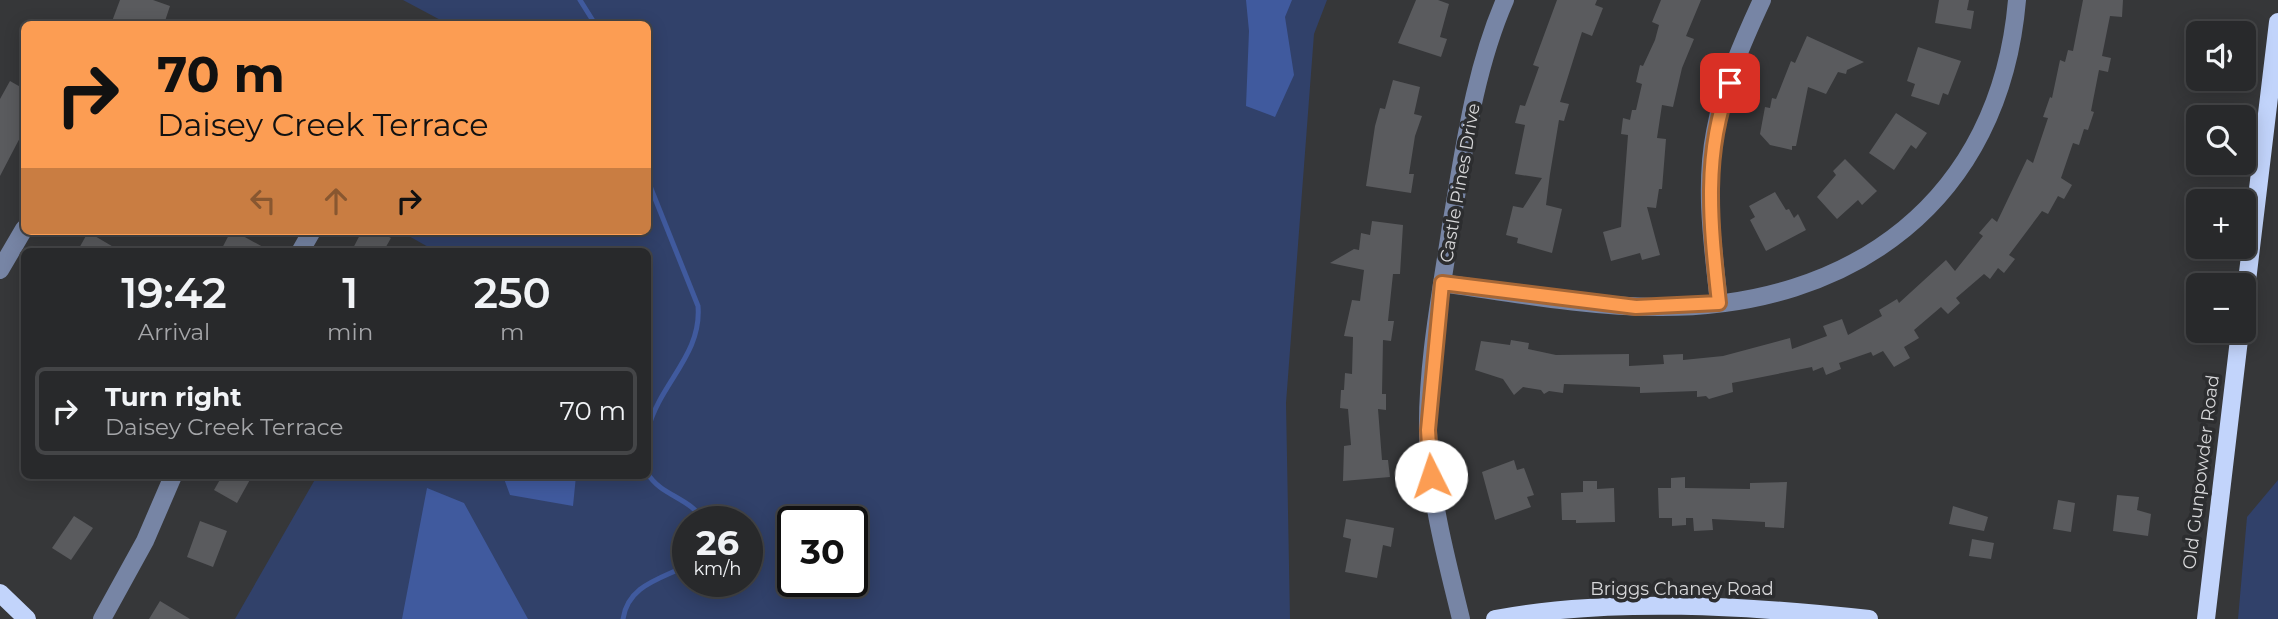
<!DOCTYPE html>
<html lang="en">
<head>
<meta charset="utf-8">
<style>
	:root { --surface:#28292b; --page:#303133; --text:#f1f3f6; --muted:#a5a6a9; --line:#444547 }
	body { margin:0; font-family:Montserrat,sans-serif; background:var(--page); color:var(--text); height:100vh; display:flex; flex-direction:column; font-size:26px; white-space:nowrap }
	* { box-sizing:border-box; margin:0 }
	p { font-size:23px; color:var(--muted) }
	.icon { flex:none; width:38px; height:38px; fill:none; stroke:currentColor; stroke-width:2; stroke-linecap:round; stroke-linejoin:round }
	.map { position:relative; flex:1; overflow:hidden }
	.sheet { position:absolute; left:21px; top:248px; width:630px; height:231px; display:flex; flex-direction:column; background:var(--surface); border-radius:10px; box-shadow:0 4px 18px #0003,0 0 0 2px var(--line) }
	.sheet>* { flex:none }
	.banner { position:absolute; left:21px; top:21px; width:630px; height:214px; border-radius:10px; box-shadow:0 4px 18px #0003,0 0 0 2px var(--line); background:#fc9d53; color:#111; overflow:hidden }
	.buttons { position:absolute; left:2186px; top:21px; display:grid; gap:14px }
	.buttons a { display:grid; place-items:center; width:70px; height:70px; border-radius:10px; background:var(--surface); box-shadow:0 4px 18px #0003,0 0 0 2px var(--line); font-size:35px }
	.speed { position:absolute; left:672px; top:506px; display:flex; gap:14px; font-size:35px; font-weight:700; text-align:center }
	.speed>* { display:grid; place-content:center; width:91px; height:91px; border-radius:50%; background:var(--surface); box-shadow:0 4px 18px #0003,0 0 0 2px var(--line); line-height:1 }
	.speed small { font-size:18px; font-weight:400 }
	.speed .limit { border:4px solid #111; border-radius:10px; background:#fff; color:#111 }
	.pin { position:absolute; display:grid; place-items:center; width:60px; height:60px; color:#fff; margin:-30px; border-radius:14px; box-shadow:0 4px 10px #0006 }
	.me { position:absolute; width:77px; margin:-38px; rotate:356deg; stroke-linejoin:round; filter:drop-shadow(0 0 5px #0008) }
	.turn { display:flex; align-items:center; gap:24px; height:147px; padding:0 21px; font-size:32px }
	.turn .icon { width:91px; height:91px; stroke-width:2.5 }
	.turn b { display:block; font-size:49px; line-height:60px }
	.lanes { display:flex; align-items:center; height:66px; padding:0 21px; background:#0003; justify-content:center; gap:35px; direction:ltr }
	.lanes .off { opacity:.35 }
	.eta { display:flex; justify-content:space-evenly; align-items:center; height:119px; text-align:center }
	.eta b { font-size:42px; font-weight:600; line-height:49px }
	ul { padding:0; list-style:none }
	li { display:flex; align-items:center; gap:21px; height:88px; margin:0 14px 10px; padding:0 7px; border:4px solid var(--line); border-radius:10px }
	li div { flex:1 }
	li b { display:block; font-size:26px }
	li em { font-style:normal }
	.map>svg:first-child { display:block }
	.green { fill:#31416a; fill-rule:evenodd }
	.water { fill:#405a9e }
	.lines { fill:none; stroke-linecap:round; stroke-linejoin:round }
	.stream { stroke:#405a9e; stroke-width:5 }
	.building { fill:#5a5b5e }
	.minor { stroke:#7785a5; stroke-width:18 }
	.major { stroke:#c2d4fb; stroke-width:18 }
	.route-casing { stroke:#a46636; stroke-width:18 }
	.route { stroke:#fc9d53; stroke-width:12 }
	.labels { text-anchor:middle; stroke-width:7; stroke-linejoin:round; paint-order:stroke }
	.street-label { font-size:18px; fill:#d7d7d9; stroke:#2c2d2f }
</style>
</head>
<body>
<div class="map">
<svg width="2278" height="619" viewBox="0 0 2278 619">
	<rect width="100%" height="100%" fill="#363739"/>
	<path class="green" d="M403,0h924l-13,34 -28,369 4,216h-1055l82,-143h331v-224h-219l1,-4 -30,-17h248v-207h-200zM688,522h59v59h-59zM793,522h59v59h-59z
		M2278,480v139h-40l9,-102z"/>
	<path class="water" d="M1246,0h46l-7,17 9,58 -19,42 -29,-11 3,-75z
		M503,476h73l-3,30 -63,-11z
		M427,488l37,15 64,116h-126z"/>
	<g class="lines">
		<path class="stream" d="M580,0l15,24
			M648,181l50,125c4,49 -38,77 -50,123
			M648,474c13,22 44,24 56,48
			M623,619c5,-34 38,-40 65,-54"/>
	</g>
	<path class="building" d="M120,0h33l17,6 -6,18h-53z
		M1416,0h22l11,4 -9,33 7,2 -6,18 -43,-14z
		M1557,0h40l-2,5 8,3 -11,28 -10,-4 -22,70 9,2 -5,17 -5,-1 -9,54 -4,31 16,4 -10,44 -35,-10 1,-5 -12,-3 7,-29 10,2 19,-30 -27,-4 10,-49 -10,-2 5,-18 5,1 14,-39 -6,-2z
		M1661,0h40l-15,36 8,3 -12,29 -9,39 -11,-2 -5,33 9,1 -4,50h-3l-3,19 -9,-1 13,48 -18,5 -2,-7 -29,8 -8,-29 18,-5 7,-92 -7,-1 2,-16 7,2 2,-10h4l6,-26 -6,-2 4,-17 3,1 12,-26 4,-15 -7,-3z
		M1939,0h30l-2,10 7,1 -3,18 -36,-6z
		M2083,0h40l-1,17 -12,-1 -8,40 9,2 -3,14 -9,-2 -8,41 3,1 -6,18 -4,-1 -5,16 -6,-2 -12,35 11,7 -8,14 -6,-3 -10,18 -6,-3 -33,44 6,4 -11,14 -6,-5 -8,11 -6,-5 -28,24 4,5 -12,11 -7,-7 -27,23 5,8 -15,9 6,11 -16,9 -11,-16 -10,5 -2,-4 -32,11 2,6 -15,6 -3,-8 -10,4 -1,-4 -80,16 1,9 -24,7 -3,-3 -9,1v-6l-57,2v-6l-76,-3 -1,9 -14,-2 -5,3 -3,-4 -18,-3 -9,8 -11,-16 -28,-9 6,-29 29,4 1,-5 18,3 -1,6 28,6 73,-1v12l35,-2 -1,-9 20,-1v6l40,-4 67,-18 2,11 35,-13 -4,-10 19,-7 6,16 34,-19 -3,-6 18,-11 2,4 47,-43 9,11 28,-35 -4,-3 13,-15 5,4 30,-63 6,4 15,-45 -5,-1 7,-20 2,1 8,-38 5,2 3,-12 5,1z
		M1807,36l57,26 -17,8 -1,4 -8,-2 -12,22 -18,-7 -12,59h-4v4l-22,-5 -10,-11 5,-27 5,1 2,-10 4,1 15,-38 4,2z
		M1918,47l43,14 -13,34 -5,-2 -4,12 -28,-9 4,-12 -8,-3z
		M1393,80l27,7 -6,27 8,2 -7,20 -6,38h5l-3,19 -45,-7 9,-60 5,-18 5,1z
		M10,81l14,8v41l-24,46v-77z
		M1896,113l31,20 -11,16 -5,-4 -17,25 -25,-17z
		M1845,159l32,32 -15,14 -4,-5 -21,19 -20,-22 19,-22 -3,-4z
		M1775,192l11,18 3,-1 5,9 4,-4 8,16 -40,21 -16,-31 5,-3 -6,-11z
		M1372,221l31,4 -3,49h-7l-5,47h6l-3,20 -8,-1 -1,54h4v16l-8,-1 4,51h6l2,17 -47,4 1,-35 7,-1 -3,-36 -8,-1 1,-18h3l1,-17 7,1 1,-37 -9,-1 8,-36 8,1 4,-31 -34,-7 24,-14 5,1 2,-17 9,2z
		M231,231h3l38,21h-52z
		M362,231h16l13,7 -8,14h-32z
		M88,232l34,20h-45z
		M1514,460l3,10 7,-2 10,27 -7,2 4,10 -36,13 -13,-48z
		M222,476h30l-15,27 -23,-13z
		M1685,477v11l65,1v-6l37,-1 -3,46 -19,-1v-5l-53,-3 1,11 -19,1 -1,-13h-7v7l-14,1v-8h-13l-1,-30h13v-10z
		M1583,481h14v8l17,-1 1,34 -39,1v-3h-14l-1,-27 22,-1z
		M2117,495l22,2 -2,13 14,4 -3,22 -35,-5z
		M2058,500l17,3 -4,29 -18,-3z
		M1953,506l35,11 -4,14 -35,-7z
		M74,516l19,12 -22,32 -19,-12z
		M1346,519l48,9 -3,19 -8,-2 -6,33 -32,-6 6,-33 -8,-2z
		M200,521l27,10 -14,36 -26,-10z
		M1972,539l22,4 -3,16 -22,-3z
		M160,601l30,18h-41z"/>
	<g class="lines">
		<path class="minor" d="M300,252l12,-21
			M0,270l24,-41
			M1442,283c71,10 145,24 217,24 194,1 341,-107 358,-307
			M1719,303c-6,-56 -15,-115 -4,-171 8,-45 28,-91 47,-132
			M102,619l43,-78 28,-65
			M1461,619c-15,-62 -32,-123 -33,-187 -1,-68 13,-139 23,-206 13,-75 23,-155 54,-226"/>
		<path class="major" d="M2244,306l34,-284
			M0,593l27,26
			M1495,619c118,-22 255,-13 374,0
			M2206,619l34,-288"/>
	</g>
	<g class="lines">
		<g class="route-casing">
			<path id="route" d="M1431,476l-3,-46 14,-147 194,24 83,-4c-8,-75 -17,-148 11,-220"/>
		</g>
		<use href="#route" class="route"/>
	</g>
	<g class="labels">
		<g class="street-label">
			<text transform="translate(1460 183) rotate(-80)" y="6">Castle Pines Drive</text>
			<text transform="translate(2201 472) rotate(-83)" y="6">Old Gunpowder Road</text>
			<text x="1682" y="595">Briggs Chaney Road</text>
		</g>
	</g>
</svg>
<div class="buttons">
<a><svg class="icon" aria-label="sound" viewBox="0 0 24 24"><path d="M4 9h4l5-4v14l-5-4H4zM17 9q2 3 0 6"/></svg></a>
<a><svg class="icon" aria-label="search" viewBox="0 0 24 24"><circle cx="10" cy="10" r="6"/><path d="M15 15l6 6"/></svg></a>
<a>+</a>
<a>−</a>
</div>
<div class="speed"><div>26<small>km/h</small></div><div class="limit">30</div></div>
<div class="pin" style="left:1730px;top:83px;background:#d93025"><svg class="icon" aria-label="arrive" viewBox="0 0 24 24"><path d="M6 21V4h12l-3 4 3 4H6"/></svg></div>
<svg class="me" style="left:1431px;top:476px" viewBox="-20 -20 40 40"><circle r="19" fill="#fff"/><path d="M0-13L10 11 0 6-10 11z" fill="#fc9d53"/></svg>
<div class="banner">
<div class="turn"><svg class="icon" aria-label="right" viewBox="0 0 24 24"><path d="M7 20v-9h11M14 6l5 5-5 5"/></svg><div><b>70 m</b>Daisey Creek Terrace</div></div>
<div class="lanes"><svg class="icon off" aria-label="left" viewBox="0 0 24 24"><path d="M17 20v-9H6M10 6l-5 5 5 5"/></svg><svg class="icon off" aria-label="ahead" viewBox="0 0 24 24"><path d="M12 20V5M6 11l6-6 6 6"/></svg><svg class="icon" aria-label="right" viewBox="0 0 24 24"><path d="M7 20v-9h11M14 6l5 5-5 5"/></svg></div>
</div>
<section class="sheet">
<div class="eta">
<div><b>19:42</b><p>Arrival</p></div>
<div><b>1</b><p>min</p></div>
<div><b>250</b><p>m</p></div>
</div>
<ul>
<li><svg class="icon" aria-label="right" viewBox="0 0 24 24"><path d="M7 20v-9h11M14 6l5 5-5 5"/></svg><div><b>Turn right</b><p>Daisey Creek Terrace</p></div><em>70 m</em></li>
</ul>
</section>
</div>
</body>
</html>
